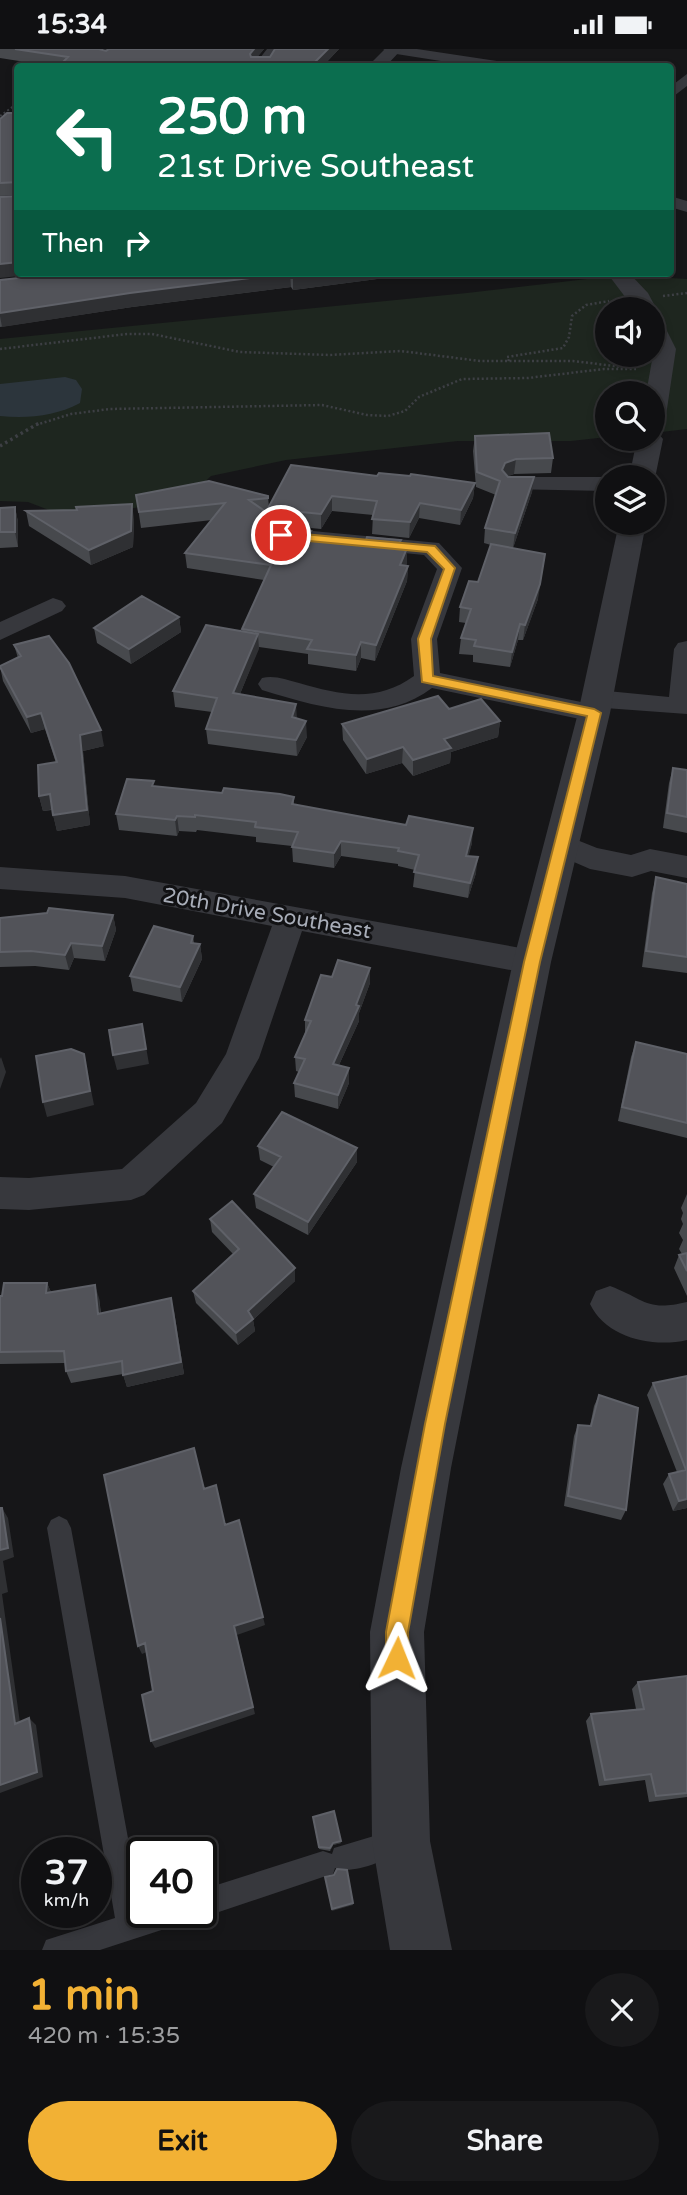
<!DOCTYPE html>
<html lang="en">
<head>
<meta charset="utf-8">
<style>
	:root { --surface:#101012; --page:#19191b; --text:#f1f3f6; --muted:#9c9d9f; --line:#303032; --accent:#f2b134 }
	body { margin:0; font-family:"Varela Round",sans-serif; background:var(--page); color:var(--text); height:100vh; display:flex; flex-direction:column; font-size:26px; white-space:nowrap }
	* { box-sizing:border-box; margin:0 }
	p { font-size:23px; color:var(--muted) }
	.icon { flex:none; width:38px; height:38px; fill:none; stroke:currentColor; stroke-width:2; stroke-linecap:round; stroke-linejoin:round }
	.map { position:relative; height:1901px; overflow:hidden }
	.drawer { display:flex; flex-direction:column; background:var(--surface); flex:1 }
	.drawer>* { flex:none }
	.banner { position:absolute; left:14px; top:14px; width:660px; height:214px; border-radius:7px; box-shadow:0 4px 10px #0003,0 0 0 2px var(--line); background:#0b6e4f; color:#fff; overflow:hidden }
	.buttons { position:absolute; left:595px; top:248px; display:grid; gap:14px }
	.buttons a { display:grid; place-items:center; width:70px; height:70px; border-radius:50%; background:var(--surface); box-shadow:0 4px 10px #0003,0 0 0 2px var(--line); font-size:35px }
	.speed { position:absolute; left:21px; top:1788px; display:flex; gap:14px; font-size:35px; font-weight:700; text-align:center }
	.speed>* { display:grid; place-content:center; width:91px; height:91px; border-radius:50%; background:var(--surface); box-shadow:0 4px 10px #0003,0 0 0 2px var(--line); line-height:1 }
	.speed small { font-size:18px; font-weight:400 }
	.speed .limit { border:4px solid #111; border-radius:10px; background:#fff; color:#111 }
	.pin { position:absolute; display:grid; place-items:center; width:60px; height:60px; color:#fff; margin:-30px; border:4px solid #fff; border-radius:50%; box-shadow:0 2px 7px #0007 }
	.me { position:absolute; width:77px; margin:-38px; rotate:2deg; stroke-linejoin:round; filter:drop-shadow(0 0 5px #0008) }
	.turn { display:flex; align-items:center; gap:24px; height:147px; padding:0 28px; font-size:32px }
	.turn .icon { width:91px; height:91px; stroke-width:2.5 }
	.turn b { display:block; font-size:49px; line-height:60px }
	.then { display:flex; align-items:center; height:66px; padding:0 28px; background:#0003; gap:14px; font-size:26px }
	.round { display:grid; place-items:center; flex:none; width:74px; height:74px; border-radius:37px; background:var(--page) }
	.headline { display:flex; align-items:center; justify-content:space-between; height:119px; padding:0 28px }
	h1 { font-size:42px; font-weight:700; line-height:52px; color:var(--accent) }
	.primary-button { display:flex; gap:14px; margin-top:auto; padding:14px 28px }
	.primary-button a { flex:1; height:80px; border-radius:42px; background:var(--accent); color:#111; font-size:28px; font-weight:700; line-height:80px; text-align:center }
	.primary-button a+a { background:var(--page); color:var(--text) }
	.status { display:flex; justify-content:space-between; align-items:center; height:49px; padding:0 35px; background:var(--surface); direction:ltr }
	.status svg { height:19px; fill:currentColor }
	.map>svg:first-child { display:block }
	.green { fill:#1e261f; fill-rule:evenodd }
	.water { fill:#2c353c }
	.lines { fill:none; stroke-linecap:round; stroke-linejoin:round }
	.path-far2 { stroke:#3d3f44; stroke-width:2; stroke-dasharray:2 2.5; stroke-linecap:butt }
	.path-far1 { stroke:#3d3f44; stroke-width:2.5; stroke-dasharray:2 2.5; stroke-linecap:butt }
	.path { stroke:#3d3f44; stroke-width:3.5; stroke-dasharray:2.5 3.5; stroke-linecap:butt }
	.service { fill:#37383d; fill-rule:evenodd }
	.minor { fill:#37383d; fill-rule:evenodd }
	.tertiary { fill:#37383d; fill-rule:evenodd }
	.wall { fill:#47494d }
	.shaded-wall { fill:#2f3033 }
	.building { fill:#525359; stroke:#5f6168; stroke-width:2 }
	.route { fill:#f2b134; stroke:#9d7322; stroke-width:2 }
	.labels { text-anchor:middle; stroke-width:6; stroke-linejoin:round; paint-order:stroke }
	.street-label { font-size:21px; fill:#a8adb8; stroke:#111113 }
</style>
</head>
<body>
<div class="status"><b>15:34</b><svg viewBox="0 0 49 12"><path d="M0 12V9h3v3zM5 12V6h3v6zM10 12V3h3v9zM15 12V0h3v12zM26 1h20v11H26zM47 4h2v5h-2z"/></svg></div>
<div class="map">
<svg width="687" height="1901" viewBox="0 0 687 1901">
	<rect width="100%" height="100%" fill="#161618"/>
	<path class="green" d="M621,226l66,4v150l-34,4v-39h-46v43l-36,4h-113l-172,19 -75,16 -17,16 -32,12 -49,7 -59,1 -26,-10 -28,-1v-162l467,-46zM607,261h46v45h-46z"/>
	<path class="water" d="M65,328l11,3 6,9 -2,14c-24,13 -53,16 -80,13v-32z"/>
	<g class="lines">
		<path class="path-far2" d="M0,67l18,-13"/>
		<path class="path-far1" d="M663,247l24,-3
			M0,300l127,-15h25l88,18 90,3 71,-4 79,10h93l50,6
			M509,312l-2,-4 56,-9 6,-11 3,-21 14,-11 23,-4
			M36,376l35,-11 39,-5 212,-4 45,10 21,1 17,-5 14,-14 43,-18 66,-1 76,-9h32"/>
		<path class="path" d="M0,397l39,-23"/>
		<path class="service" d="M59,1467l8,4 4,8 70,381 1,4h45l-4,10 -83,27h-58l4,-10 69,-22 -68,-390 4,-8z
			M394,1781l9,4 4,9 -4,9c-18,8 -50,23 -68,16l-2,6 -10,3 -122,41 -10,-5h10v-23l122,-39 9,3 2,-6z"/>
		<path class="minor" d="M267,0h14l-13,18h-15z
			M383,0h34l93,14 7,4h-38l-89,-14z
			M687,25v12l-17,13v-12z
			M670,147l17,5v11l-17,-5z
			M514,428h93l2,1 -2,13 -101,-2 -3,-5 3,-5z
			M281,479l158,15 23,25 -25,71 3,34 146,30 -3,-4 4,-6 10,-3 72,7 5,-48 4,-6 9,-2v73l-82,-6 3,5 -4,6 -10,3 -162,-34c-52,39 -114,19 -170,2l-4,-6 4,-6c13,-3 24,2 37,5 41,12 78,20 115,-7l-3,-37 26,-70 -13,-14 -151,-15 -4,-5 4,-5z
			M53,549l9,3 4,5 -4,5 -62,29v-18z
			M562,785l35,14 34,7 19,-6 37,7v22l-36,-7 -19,6 -42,-8 -39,-17 -4,-7 4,-7z
			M0,818l125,9 407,74 11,3 5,9 -5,9 -11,3 -230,-43 -43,127 -37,65 -78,72 -13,5 -102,10 -29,-1v-32l29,1 93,-9 74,-66 30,-49 46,-128 -147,-28 -125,-9z
			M610,1237c35,13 36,26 77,16v38c-34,8 -81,-2 -97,-36l6,-13z"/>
		<path class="tertiary" d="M385,0h17l-17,18h-18z
			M607,224h22l19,20 9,17 -3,5 -1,-5h-18z
			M653,268l8,2 15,30 -11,73 -3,5 -9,2v-35h-7l8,-45z
			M653,383l6,2 4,5 -8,39 -2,3v-3h-24l8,-39h16z
			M619,474h27l-36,190 -59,249 -100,506 -27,164 6,209 22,109h-62l-18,-109 -2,-209 31,-164 112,-506 65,-249z"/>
	</g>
	<path class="wall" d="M0,0h99l7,2 1,-1 -3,-1h160l-7,8h13l5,-8h64l-17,18h-265l-57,-9z
		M18,64v82l-18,1v-77z
		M66,224h334v3l-107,14 -2,-3 -159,20 -132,20v-47z
		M475,387l78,22 -2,15 -37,1 -7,2 27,1 -2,15 -19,56 25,51 -15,41h-5l-8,27 -37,-5v-7l-14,-1 2,-16 5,-15 -7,-1 1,-15 18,-25 13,-37 -7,-2 1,-15 11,-33 -20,-8 -3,-36z
		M377,427l98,7 -2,15 -13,27 -41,-7 -10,20 -37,-4 1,-19 -41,-4 -11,18 -40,-4 -8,2 38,12 53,7 43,2 -1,18h2l-1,15 -32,80 -14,-3 -5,13 -48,-7v-10l-49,-7 -19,47 57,25 10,18 -10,19 -89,-12 -2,-15 6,-17 -37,-5 -2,-16 69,-60 22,-51 -77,-12 -2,-15 27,-33 -71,8 -5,-33 132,1 1,12z
		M15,458l3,15v25l-18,1v-40z
		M26,462l108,8 -1,28 -42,18 -62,-39z
		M179,568l2,15 -50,32 -34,-21 -3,-15z
		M14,596l90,101 -21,5 7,74 -33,6 -5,-21 -9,1 -4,-15 17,-33 -11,-34 -14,4 -28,-52 -3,-15 18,-8z
		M449,660l51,12 -2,16 -47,15 -1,11 -37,13 -11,-13 -36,11 -23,-34 -1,-16z
		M673,719l14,2v63l-24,-5 6,-45z
		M155,738l67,6 72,4v8l178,38 -4,13 8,17 -8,25 -55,-11 2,-17 -17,-4v-2l-57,-8 -7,12 -41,-6 -1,-16 -36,-4v-5l-59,-7 -1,2 -17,-1 -2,5 -58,-6 -3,-16z
		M656,828l31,7v89l-45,-6 10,-74z
		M113,866l3,15 -11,31 -31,-3 -5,12 -34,-4 -35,1v-49z
		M193,887l1,7 6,1 2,15 -20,43 -49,-11 -3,-15z
		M370,919v15l-11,30v8l-20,44 10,3v15l-11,26 -43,-12 -1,-14 5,-11 -3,-1 -1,-14 10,-24v-13l27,-43z
		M636,993l51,12v84l-69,-17 13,-64z
		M258,1097l99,16 -49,73 -52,-27 -2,-14 20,-27 -14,-7z
		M687,1145v102l-13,-28 5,-13 3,-1 -3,-5 4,-9 -4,-7 4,-9 -2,-5 2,-6 -2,-5z
		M210,1170l85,62 -42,39 2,11 -17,14 -42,-42 -3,-12 41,-36 -22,-23z
		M47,1234l4,9 48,6 2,15 73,-2 10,63 -57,13 -4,-13 -52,9 -5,-12 -1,-8 -65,1v-68z
		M687,1327v132l-14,3 -10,-27 6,-10 8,-2 -30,-77 6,-12z
		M599,1346l27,115 -5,10 -57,-14 10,-70 4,-11 12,1 4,-20z
		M687,1627v121l-38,5 -4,-22 -46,6 -13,-65 5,-7 45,-5 -4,-20 6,-7z
		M313,1768l28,26 -8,2 -3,6 -11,-2z"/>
	<path class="shaded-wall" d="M254,0h10l-13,16 -1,-11z
		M328,0h11l-17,18h-12z
		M18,213v11h29l-47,5v-14z
		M290,224l1,14 -159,20 -130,20 -2,-11v-3l130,-20z
		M319,224h81v3l-107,14v-13z
		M407,224h13l-13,3z
		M516,410l-2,15 -10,4 -2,-8 3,-7z
		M534,428l-2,15 -19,56 2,-15z
		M475,434l-2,15 -13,27 1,-15z
		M332,447v15l-11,18v-15z
		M420,454l-1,15 -10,20 1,-16z
		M132,455l2,15 -1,28 -42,18 -2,-15z
		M15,458l3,15v25l-3,-15z
		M281,461v15l-9,2 -6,-9 6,-6z
		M407,499v16l-7,16v-15z
		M408,517l-1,15 -32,80 1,-16z
		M543,520l-5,30 -15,41 2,-15z
		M179,568l2,15 -50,32 -2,-15z
		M520,575l-2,16 -8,27 2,-15z
		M258,585l1,15 -25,59 -1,-15z
		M361,593v16l-5,13v-16z
		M296,655l1,15 -5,-2z
		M41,664l4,16 -14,4 -4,-16z
		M306,672l1,16 -10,19 -1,-16z
		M500,672l-2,16 -47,15 -1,11 -37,13v-16l31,-21z
		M101,681l3,16 -21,5 7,74 -33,6 -4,-16 27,-80z
		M403,698l-1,16 -36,11 1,-15z
		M50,745l4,15 -11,2 -4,-15z
		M177,767l2,15 -2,5 -2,-16z
		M473,779l-1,15 -7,28 1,-15z
		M341,792v15l-7,12v-15z
		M478,808l-2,16 -8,25 2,-15z
		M113,866l3,15 -11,31 -3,-15z
		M71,894l3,15 -5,12 -4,-15z
		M200,895l2,15 -20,43 -2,-15z
		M370,919v15l-11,30v8l-26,57v-14z
		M142,975l7,40 -32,6 -4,-15z
		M84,1005l10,51 -47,12 -4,-15z
		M1,1008l5,15 -6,17v-30z
		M349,1019v15l-11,26v-14z
		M357,1099v14l-49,73v-13z
		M295,1219v13l-42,39 2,11 -17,14 -2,-12 12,-22z
		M47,1234l5,12 -6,-2z
		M95,1236l4,13 3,28 -4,-12z
		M171,1249l13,76 -57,13 -4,-12z
		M687,1450v9l-14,3 6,-10z
		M2,1459l6,10 6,39 -11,4 5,31 -6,2 19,136 -6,-6 -15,-106v-68z
		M263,1568l2,8 -28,10 18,79 -100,34 -4,-7 83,-115z
		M145,1594l4,8 -7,3 -4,-8z
		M29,1669l7,7 7,52 -43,16v-8z
		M341,1792v2l-8,2 -3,6v-3l3,-5z
		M353,1854v2l-21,6v-2z"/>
	<path class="building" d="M15,0h84l7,2 3,-2h145l-4,5 1,3h19l5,-8h53l-18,18h-252l10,-10z
		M7,64h11v69l-18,1v-64z
		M18,147v66l-18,2v-67z
		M66,224h253l-26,4 -3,-4 -160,20 -130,20v-33z
		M549,384l4,25 -37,1 -11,4 -3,7 6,7h26l-19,56 -30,-5 15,-47 -23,-9 -2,-36z
		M291,416l86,11 2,-3 31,3 1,-2 64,9 -14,27 -41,-7 -10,19 -38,-3 5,-18 -45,-5 -11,18 -40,-4 -9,2 -6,6 6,9 39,4 -5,7 58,8 3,-9 34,3 -4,7 10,1 -7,17 8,1 -32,79 -15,-3 -5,13 -49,-6 5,-9 -70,-11 29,-64 -86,-12 40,-50 -86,9 -3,-17 73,-14 59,15v2l-19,2 17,12z
		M132,455l-1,27 -42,19 -63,-39 51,-1 -1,-3z
		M15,458v25h-15v-24z
		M491,495l54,10 -5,30 -15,41 -5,-1 -8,28 -38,-6 2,-6 -15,-2 10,-29 -11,-2 9,-26 9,1z
		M142,547l37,21 -50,32 -35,-21z
		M206,576l52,9 -25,59 63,11 -4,13 14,4 -10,19 -90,-11 11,-31 -44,-7z
		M49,587l20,27 32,67 -21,5 7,75 -34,5 -3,-21 -11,2 -1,-31 19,-3 -16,-49 -14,4 -27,-50v-1l21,-10 -7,-11z
		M438,647l11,13 32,-10 19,22 -56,18 7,9 -38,12 -10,-13 -36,12 -25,-35z
		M673,719l14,2v47l-20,-4z
		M127,730l27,2 -2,5 70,7 2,-5 56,6 14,3 -2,7 114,21 3,-9 64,12 -7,28 12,1 -8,26 -56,-11 5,-17 -21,-4 1,-3 -58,-7 -7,12 -42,-6 6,-15 -43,-5 1,-5 -61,-7v2l-18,-1 -2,4 -59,-6z
		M656,828l31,7v73l-41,-6z
		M49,859l64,7 -11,31 -31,-3 -6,12 -34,-4 -31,1v-34l47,-5z
		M154,877l39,10 -2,7 9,1 -20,43 -50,-11z
		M338,911l32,8 -14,37 3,1 -26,58 16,4 -11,27 -44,-12 11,-24 -10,-2 16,-36 -6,-1 16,-45 11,2z
		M142,975l4,25 -33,6 -4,-25z
		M636,993l51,12v69l-65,-16z
		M71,1000l13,5 6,37 -47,11 -7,-46z
		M282,1063l75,36 -49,74 -54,-28 27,-37 -23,-11z
		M232,1152l63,67 -47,43 5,8 -17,14 -43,-42 46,-42 -29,-30z
		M687,1204v18l-8,-16z
		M4,1234h43l-1,10 49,-8 3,29 73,-16 10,64 -58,13 -1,-14 -56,10 -2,-20 -64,1v-56h2z
		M687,1327v123l-8,2 -10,-27 17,-4 -33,-87z
		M599,1346l39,13 -12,102 -58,-14 10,-71 13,1z
		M194,1399l10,41 12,-4 9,40 14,-5 24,97 -29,9 19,81 -102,34 -9,-46 11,-4 -8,-48 -7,3 -34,-171z
		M0,1459h2l6,40 -8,2z
		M0,1569l15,106 14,-6 8,54 -37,13z
		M687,1627v117l-31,3 -5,-22 -46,6 -14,-66 53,-5 -6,-27z
		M334,1762l7,30 -8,2 -3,5 -11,-1 -6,-30z
		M337,1820l10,1 6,33 -21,6 -7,-32 9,-2z"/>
	<path class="route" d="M281,483l154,14 20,22 -24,71 2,37 161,33 7,4 -61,249 -95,462 -37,208 1,26 -4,8 -8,4 -8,-4 -3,-8v-26l39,-208 99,-462 63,-246 -165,-34 -4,-43 26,-70 -17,-17 -150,-14v-5z"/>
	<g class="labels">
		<g class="street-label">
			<text transform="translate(267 864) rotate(10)" y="7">20th Drive Southeast</text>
		</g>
	</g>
</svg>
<div class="buttons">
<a><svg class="icon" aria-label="sound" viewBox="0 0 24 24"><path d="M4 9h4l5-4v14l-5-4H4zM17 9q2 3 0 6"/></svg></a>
<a><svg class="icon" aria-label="search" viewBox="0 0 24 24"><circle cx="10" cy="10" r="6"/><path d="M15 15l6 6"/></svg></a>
<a><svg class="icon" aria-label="layers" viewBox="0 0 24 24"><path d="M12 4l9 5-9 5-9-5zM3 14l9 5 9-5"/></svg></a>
</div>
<div class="speed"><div>37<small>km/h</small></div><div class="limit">40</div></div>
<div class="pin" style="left:281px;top:486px;background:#d93025"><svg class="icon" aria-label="arrive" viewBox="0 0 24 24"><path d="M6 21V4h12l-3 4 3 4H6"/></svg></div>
<svg class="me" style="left:397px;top:1609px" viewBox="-20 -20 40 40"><path d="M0-17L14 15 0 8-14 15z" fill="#f2b134" stroke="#fff" stroke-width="4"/></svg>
<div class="banner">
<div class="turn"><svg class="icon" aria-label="left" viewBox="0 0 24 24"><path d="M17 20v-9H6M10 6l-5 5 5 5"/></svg><div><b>250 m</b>21st Drive Southeast</div></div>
<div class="then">Then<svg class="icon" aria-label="right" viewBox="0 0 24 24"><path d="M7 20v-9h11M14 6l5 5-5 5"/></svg></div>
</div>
</div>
<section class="drawer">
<div class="headline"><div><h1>1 min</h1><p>420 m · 15:35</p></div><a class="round"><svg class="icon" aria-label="close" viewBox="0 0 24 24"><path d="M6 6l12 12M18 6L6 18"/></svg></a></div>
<div class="primary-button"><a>Exit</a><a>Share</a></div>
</section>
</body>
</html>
